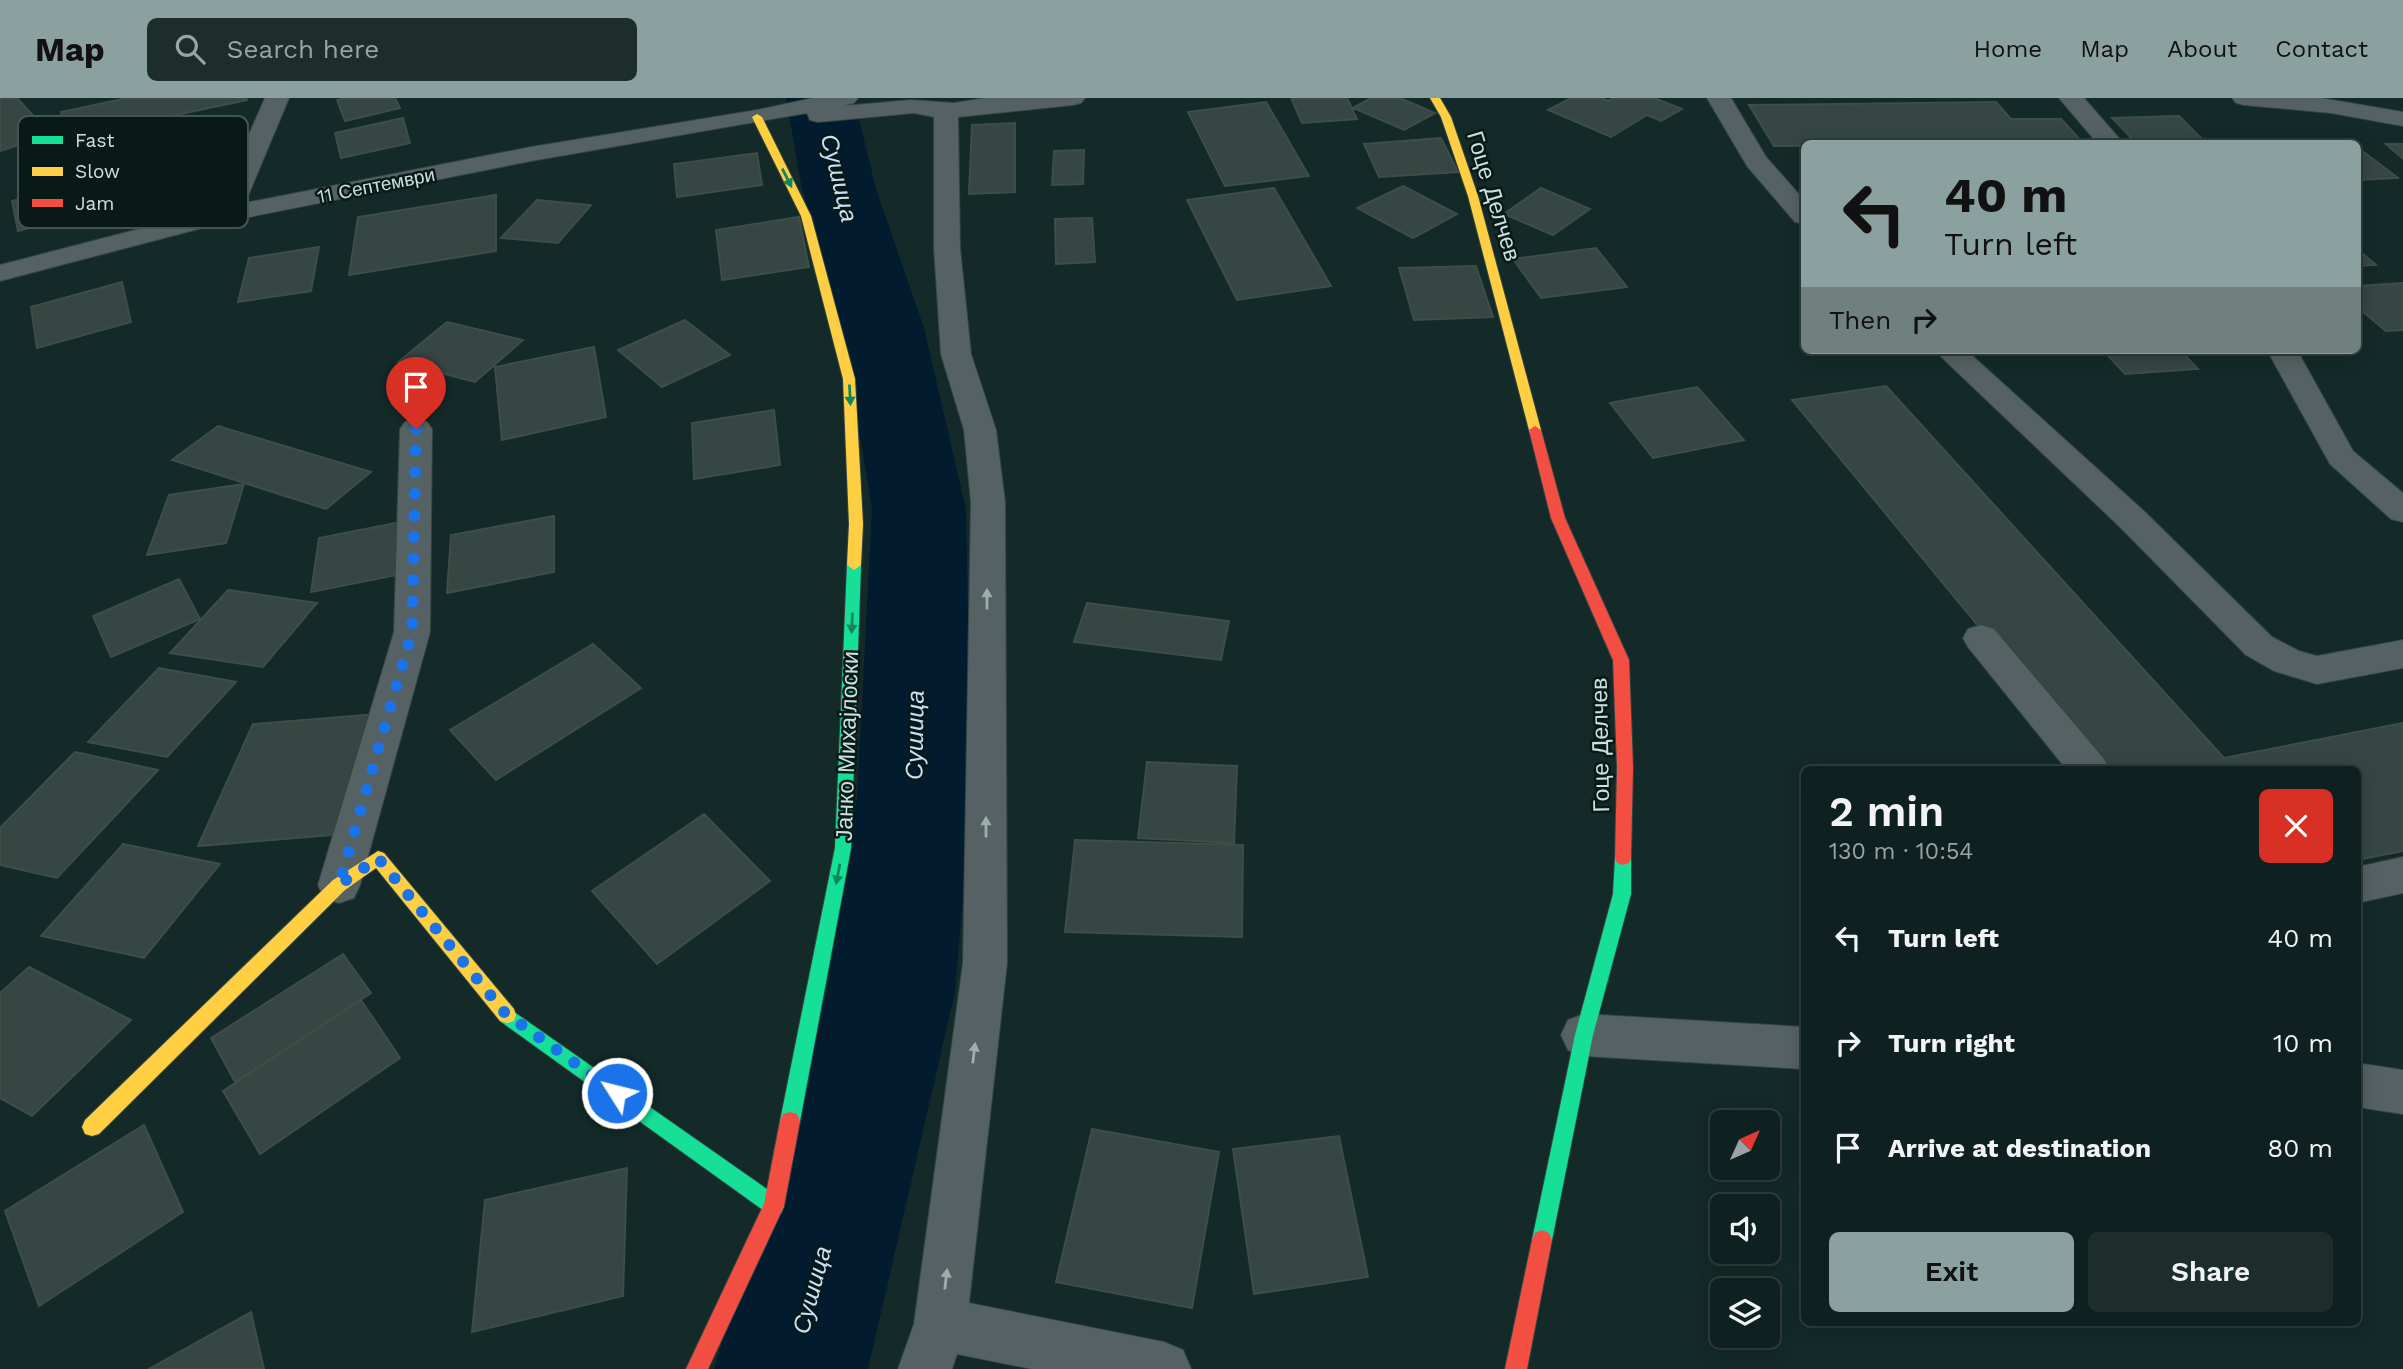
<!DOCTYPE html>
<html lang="en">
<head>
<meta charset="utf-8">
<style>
	:root { --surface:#0e201f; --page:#1c2d2c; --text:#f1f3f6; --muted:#9ba3a4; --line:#2e3e3d; --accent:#8ba19f }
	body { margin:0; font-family:"Work Sans",sans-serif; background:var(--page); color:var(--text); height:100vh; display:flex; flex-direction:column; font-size:26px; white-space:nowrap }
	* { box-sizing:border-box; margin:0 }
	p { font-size:23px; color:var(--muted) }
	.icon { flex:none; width:38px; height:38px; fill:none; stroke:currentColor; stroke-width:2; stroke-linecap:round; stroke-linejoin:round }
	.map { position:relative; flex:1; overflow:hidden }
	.panel { position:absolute; left:1801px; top:668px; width:560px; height:560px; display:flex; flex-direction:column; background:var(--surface); border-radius:10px; box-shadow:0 4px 18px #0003,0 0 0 2px var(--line) }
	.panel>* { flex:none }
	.top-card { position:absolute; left:1801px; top:42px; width:560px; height:214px; border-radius:10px; box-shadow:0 4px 18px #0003,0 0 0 2px var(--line); background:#8ba19f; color:#111; overflow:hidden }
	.needle { width:46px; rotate:45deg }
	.tools { position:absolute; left:1710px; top:1012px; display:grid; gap:14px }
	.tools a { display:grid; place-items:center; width:70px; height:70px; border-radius:10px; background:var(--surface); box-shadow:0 4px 18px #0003,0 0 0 2px var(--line); font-size:35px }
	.pin { position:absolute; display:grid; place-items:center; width:60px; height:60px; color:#fff; margin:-72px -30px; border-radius:50% 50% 50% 0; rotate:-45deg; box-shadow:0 0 7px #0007 }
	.pin .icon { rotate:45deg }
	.me { position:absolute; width:77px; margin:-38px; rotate:306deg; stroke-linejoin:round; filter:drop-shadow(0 0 5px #0008) }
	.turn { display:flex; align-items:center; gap:24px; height:147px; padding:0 28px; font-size:32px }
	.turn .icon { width:91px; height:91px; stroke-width:2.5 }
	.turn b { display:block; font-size:49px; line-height:60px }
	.then { display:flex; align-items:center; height:66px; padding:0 28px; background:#0003; gap:14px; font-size:26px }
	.round { display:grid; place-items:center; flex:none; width:74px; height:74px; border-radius:10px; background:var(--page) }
	.headline { display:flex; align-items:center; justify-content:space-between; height:119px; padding:0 28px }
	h1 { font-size:42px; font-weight:600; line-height:52px }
	.button { display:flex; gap:14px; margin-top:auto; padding:14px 28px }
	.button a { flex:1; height:80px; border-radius:10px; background:var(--accent); color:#111; font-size:28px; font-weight:600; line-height:80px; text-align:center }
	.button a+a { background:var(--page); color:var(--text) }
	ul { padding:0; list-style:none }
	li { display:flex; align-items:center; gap:21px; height:105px; padding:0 28px }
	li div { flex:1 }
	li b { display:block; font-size:26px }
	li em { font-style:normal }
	header { display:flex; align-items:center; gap:42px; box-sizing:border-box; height:98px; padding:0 35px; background:var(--accent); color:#111 }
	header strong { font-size:33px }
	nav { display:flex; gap:38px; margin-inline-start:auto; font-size:24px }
	.search { width:490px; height:63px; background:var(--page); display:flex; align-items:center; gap:18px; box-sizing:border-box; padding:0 24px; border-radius:10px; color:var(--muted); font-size:26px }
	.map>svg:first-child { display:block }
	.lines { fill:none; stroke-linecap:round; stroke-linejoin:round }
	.river { fill:#021b2f; fill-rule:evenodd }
	.building { fill:#364643; stroke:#3d4e49; stroke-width:2 }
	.street-casing { stroke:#324644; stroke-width:2 }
	.fast-casing { stroke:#324644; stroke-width:2 }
	.slow-casing { stroke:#324644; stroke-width:2 }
	.jam-casing { stroke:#324644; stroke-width:2 }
	.street { fill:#566163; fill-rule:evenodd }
	.fast { fill:#16e098; fill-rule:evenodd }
	.slow { fill:#ffcf43; fill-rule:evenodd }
	.jam { fill:#f24e42; fill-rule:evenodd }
	.oneway { fill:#10865e }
	.oneway2 { fill:#9daead }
	.route { stroke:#1a73e8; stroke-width:12; stroke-dasharray:0 21.6 }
	.labels { text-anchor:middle; stroke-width:5; stroke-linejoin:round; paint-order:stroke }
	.far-street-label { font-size:19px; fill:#cce1df; stroke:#081917 }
	.street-label { font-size:23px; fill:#cce1df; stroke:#081917 }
	.water-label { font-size:24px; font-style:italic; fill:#c9e1f7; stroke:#081917 }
	.key { fill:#081917; stroke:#435553; stroke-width:2 }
	.key-label { font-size:19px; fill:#cce1df }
</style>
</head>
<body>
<header>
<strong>Map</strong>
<div class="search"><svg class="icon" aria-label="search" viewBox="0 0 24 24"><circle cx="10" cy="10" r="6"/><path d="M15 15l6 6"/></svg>Search here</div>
<nav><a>Home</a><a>Map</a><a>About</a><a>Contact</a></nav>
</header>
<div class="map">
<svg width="2403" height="1271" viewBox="0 0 2403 1271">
	<rect width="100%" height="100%" fill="#132a29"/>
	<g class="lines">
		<path class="river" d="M786,0h68l22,91 48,139 42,181 5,288 -16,195 -87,377h-154l113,-377 30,-195 15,-288 -30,-181 -40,-139z"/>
	</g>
	<path class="building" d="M0,0h17l34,37 -51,16z
		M127,0h119l1,2 -185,39 -1,-27z
		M346,0h49l5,10 -55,13 -8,-21z
		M1291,0h56l10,21 -55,4z
		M1371,0h29l35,15 -31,17 -51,-22z
		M1571,0h31l6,3 5,-3h41l28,11 -21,12 -14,-6 -36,22 -63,-27z
		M1266,4l43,74 -84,10 -37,-74z
		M1996,4l15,17h50l23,25 -310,2 -25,-41z
		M2179,18l28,28h-70l-25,-26z
		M403,20l7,25 -69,15 -6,-25z
		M1015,25v69l-46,2 3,-69z
		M1441,40l17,34 -79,5 -15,-33z
		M2386,46h17v15z
		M2357,49l41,31 -41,2z
		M1084,52l-1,34 -31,1 2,-34z
		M757,55l5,32 -85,12 -3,-33z
		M88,84l8,28 -78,21 -6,-30z
		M1403,88l54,28 -44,24 -56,-30z
		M1274,90l57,98 -94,14 -50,-100z
		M1541,90l49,21 -37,26 -49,-21z
		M496,97v56l-147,24 9,-58z
		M537,102l54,5 -33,38 -57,-5z
		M799,119l10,50 -87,13 -6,-50z
		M1092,120l3,44 -39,2 -1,-45z
		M319,149l-8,44 -73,11 11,-44z
		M1596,150l31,39 -86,11 -28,-39z
		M2357,151l19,16 -19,1z
		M1476,168l17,51 -79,3 -15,-52z
		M122,184l9,40 -94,26 -6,-41z
		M2403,185v47l-17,1 -29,-24v-21z
		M685,222l45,35 -68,32 -44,-37z
		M447,224l76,18 -48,42 -77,-20z
		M594,249l12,70 -104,23 -7,-73z
		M2103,252h77l18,19 -73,5z
		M1886,288l338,372 179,-35v128l-46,9v-90h-260l-305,-370z
		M1697,289l47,53 -91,18 -43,-55z
		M774,312l6,55 -86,14 -2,-56z
		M218,328l153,46 -45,37 -154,-49z
		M244,386l-18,59 -79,12 22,-60z
		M554,418v56l-107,21 4,-58z
		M411,422l-4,53 -96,19 8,-54z
		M179,481l21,40 -89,38 -18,-41z
		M228,492l89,13 -54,64 -93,-14z
		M1087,505l142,18 -8,39 -147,-18z
		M593,546l48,44 -145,92 -46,-50z
		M159,570l77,14 -69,75 -79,-15z
		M377,616l-45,121 -134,11 55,-122z
		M75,654l83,18 -101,108 -57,-13v-37z
		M1147,664l90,4 -3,77 -96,-5z
		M704,716l66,67 -113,83 -65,-73z
		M1075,742l168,5 -1,92 -177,-5z
		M123,746l97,20 -76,94 -103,-22z
		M343,856l28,39 -136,89 -24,-44z
		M29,869l102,53 -99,96 -32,-18v-105z
		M361,902l39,58 -140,96 -37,-63z
		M144,1027l39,87 -144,94 -34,-95z
		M1092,1031l127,23 -27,156 -136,-26z
		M1339,1038l29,141 -114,17 -21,-145z
		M627,1070l-4,128 -151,36 13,-132z
		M251,1214l13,57h-115z"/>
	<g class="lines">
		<g class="street-casing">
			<path id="street" d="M265,0h24l-44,105 286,-56 226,-37 56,-12h45l-4,5 -11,3 68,-6 43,3 31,-5h100l-4,5 -8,2 -115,12 2,131 11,106 25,76 9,72 2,461 -38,340 195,39 19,8 8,19h-159l-75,-15 -5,15h-54l16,-45 49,-361 8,-461 -7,-72 -23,-76 -7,-106v-131l-20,-4 -96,9 -8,-2 -3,-7 -276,48 -302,60 -229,60v-16l216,-56z
				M1707,0h24l35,59 38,43v24l-9,-2 -48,-56z
				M2059,0h25l40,46h-26z
				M2232,0h89l82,14v14l-72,-13 -87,-8 -8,-2z
				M1934,252h32l179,162 127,125 27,14 18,5 86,-16v28l-86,16 -43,-13 -28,-16 -125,-127z
				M2267,252h30l56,101 50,42v29l-12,-3 -61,-55z
				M416,321l11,3 5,7 -2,203 -70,253 -6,13 -15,5 -15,-5 -6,-13 76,-253 6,-203 5,-7z
				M1981,527l13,4 110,130 6,11h-43l-99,-123 -5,-9 5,-9z
				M2403,759v36l-46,10v-36z
				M1584,916l220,13v42l-220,-13 -16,-6 -7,-15 7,-15z
				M2357,965l46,7v44l-46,-7z"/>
		</g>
		<g class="fast-casing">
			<path id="fast" d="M854,462l7,5 -10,283 -51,273 -3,7 -7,2 -7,-2 -3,-7 55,-273 12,-283z
				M1623,753l6,2 2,5v36l-38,141 -41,205 -3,7 -7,3 -7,-3 -3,-7 43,-205 38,-141 2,-36 2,-5z
				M507,909l274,192 3,7 -3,7 -7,3 -7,-3 -267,-192 -2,-6 2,-6z"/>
		</g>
		<g class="slow-casing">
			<path id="slow" d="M1430,0h10l11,19 27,79 63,234 -1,3h-10l-1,-3 -61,-234 -27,-79z
				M757,16l5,3 49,99 44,163 8,145 -2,41 -7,5 -7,-5 2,-41 -6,-145 -42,-163 -49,-99z
				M378,753l6,2 130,156 2,6 -2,6 -7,2 -7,-2 -124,-153 -31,22 -246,244 -7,2 -7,-2 -3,-7 3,-7 248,-240z"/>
		</g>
		<g class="jam-casing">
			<path id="jam" d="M1535,328l6,4 24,88 64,142 4,107 -2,91 -2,5 -6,2 -6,-2 -2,-5 2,-91 -4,-107 -62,-142 -22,-88z
				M790,1014l7,2 3,7 -16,85 -76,163h-22l78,-165 16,-83 3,-7z
				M1542,1132l7,3 3,7 -25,129h-22l27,-129 3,-7z"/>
		</g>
		<use href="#street" class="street"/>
		<use href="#fast" class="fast"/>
		<use href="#slow" class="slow"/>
		<use href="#jam" class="jam"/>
	</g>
	<defs><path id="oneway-solid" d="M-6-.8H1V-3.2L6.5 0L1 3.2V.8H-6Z" transform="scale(1.75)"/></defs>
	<g class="oneway">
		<use href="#oneway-solid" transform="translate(787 80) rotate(63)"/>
		<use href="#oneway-solid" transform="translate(850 297) rotate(87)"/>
		<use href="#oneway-solid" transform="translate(852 525) rotate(92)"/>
		<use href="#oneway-solid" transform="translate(838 776) rotate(101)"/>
	</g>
	<g class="oneway2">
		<use href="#oneway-solid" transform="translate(987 501) rotate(-90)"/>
		<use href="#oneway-solid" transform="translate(986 729) rotate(-90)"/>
		<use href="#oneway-solid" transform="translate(974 955) rotate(-83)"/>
		<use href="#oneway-solid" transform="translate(946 1181) rotate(-83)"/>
	</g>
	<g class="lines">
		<path class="route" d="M416,331l-4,203 -73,253 39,-27 127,155 112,80"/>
	</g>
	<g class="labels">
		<g class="far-street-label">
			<text transform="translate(376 87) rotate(-11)" y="7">11 Септември</text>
		</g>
		<g class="street-label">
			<text transform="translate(1494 98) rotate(73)" y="8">Гоце Делчев</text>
			<text transform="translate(1600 647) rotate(-91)" y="8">Гоце Делчев</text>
			<text transform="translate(847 648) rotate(-88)" y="8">Јанко Михајлоски</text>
		</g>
		<g class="water-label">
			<text transform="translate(839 80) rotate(76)" y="8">Сушица</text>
			<text transform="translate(915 637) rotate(-89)" y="8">Сушица</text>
			<text transform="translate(812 1192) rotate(-75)" y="8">Сушица</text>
		</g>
	</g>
	<rect x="18" y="18" width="230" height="112" rx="10" class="key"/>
	<rect x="32" y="38" width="31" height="8" fill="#16e098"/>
	<rect x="32" y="69" width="31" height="9" fill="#ffcf43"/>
	<rect x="32" y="101" width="31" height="8" fill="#f24e42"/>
	<g class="key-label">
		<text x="75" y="49">Fast</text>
		<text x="75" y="80">Slow</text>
		<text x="75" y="112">Jam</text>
	</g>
</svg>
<div class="tools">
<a><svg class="needle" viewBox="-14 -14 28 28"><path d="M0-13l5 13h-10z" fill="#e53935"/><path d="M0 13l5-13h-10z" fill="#9ba3a4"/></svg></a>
<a><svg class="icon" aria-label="sound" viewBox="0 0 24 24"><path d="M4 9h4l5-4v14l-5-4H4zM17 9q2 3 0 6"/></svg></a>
<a><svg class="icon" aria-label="layers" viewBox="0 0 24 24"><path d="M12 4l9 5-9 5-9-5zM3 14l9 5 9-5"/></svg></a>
</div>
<div class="pin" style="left:416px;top:331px;background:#d93025"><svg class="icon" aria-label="arrive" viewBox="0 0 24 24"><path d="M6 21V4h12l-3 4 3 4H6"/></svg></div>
<svg class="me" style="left:617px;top:995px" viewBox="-20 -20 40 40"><circle r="17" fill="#1a73e8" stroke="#fff" stroke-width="3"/><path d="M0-11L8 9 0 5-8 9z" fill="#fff"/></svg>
<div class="top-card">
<div class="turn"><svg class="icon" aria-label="left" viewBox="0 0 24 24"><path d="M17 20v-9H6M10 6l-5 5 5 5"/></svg><div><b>40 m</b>Turn left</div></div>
<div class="then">Then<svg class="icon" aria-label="right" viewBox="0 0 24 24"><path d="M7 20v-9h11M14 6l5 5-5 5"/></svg></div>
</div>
<section class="panel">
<div class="headline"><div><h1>2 min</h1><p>130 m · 10:54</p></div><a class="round" style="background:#d93025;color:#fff"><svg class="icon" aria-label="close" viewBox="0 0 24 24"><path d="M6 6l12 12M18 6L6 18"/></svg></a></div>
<ul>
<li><svg class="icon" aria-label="left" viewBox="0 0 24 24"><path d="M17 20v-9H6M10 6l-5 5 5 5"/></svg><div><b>Turn left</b></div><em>40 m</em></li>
<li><svg class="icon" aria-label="right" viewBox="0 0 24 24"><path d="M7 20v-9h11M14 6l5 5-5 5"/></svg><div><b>Turn right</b></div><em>10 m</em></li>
<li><svg class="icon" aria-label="arrive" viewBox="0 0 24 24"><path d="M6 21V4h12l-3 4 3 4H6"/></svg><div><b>Arrive at destination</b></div><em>80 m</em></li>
</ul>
<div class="button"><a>Exit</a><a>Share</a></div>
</section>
</div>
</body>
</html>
